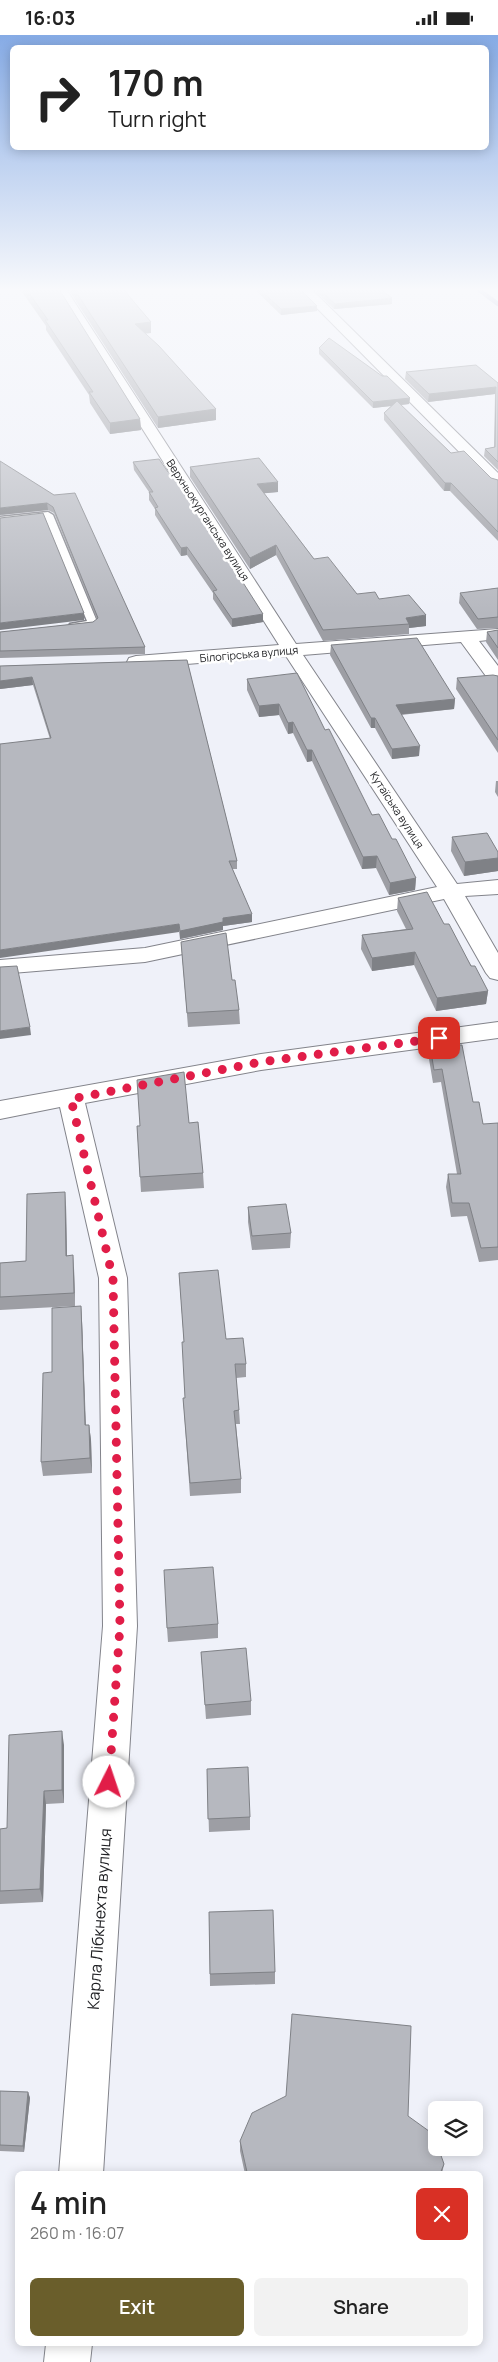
<!DOCTYPE html>
<html lang="en">
<head>
<meta charset="utf-8">
<style>
	:root { --surface:#fff; --page:#f2f2f2; --text:#222; --muted:#767676; --accent:#6a5e2b }
	body { margin:0; font-family:Manrope,sans-serif; background:var(--page); color:var(--text); height:100vh; display:flex; flex-direction:column; font-size:19px; white-space:nowrap }
	* { box-sizing:border-box; margin:0 }
	p { font-size:16px; color:var(--muted) }
	.icon { flex:none; width:28px; height:28px; fill:none; stroke:currentColor; stroke-width:2; stroke-linecap:round; stroke-linejoin:round }
	.map { position:relative; flex:1; overflow:hidden }
	.side { position:absolute; left:15px; top:2136px; width:468px; height:175px; display:flex; flex-direction:column; background:var(--surface); border-radius:8px; box-shadow:0 2px 12px #0003 }
	.side>* { flex:none }
	.banner { position:absolute; left:10px; top:10px; width:479px; height:105px; border-radius:8px; box-shadow:0 2px 12px #0003; background:#fff; color:var(--text); overflow:hidden }
	.buttons { position:absolute; left:428px; top:2066px; display:grid; gap:10px }
	.buttons a { display:grid; place-items:center; width:55px; height:55px; border-radius:8px; background:var(--surface); box-shadow:0 2px 12px #0003; font-size:25px }
	.pin { position:absolute; display:grid; place-items:center; width:42px; height:42px; color:#fff; margin:-21px; border-radius:10px; box-shadow:0 2px 8px #0006 }
	.me { position:absolute; width:55px; margin:-28px; rotate:4deg; stroke-linejoin:round; filter:drop-shadow(0 0 4px #0008) }
	.turn { display:flex; align-items:center; gap:18px; height:105px; padding:0 15px; font-size:22px }
	.turn .icon { width:65px; height:65px; stroke-width:2.5 }
	.turn b { display:block; font-size:35px; line-height:42px }
	.round { display:grid; place-items:center; flex:none; width:52px; height:52px; border-radius:8px; background:var(--page) }
	.summary { display:flex; align-items:center; justify-content:space-between; height:85px; padding:0 15px }
	h1 { font-size:30px; font-weight:600; line-height:38px }
	.cta { display:flex; gap:10px; margin-top:auto; padding:10px 15px }
	.cta a { flex:1; height:58px; border-radius:8px; background:var(--accent); color:#fff; font-size:20px; font-weight:600; line-height:58px; text-align:center }
	.cta a+a { background:var(--page); color:var(--text) }
	.status { display:flex; justify-content:space-between; align-items:center; height:35px; padding:0 25px; background:var(--surface); direction:ltr }
	.status svg { height:14px; fill:currentColor }
	.map>svg:first-child { display:block }
	.lines { fill:none; stroke-linecap:round; stroke-linejoin:round }
	.stream { stroke:#7078a8; stroke-width:4.5 }
	.lane-casing { stroke:#83848b; stroke-width:3 }
	.street-casing { stroke:#83848b; stroke-width:2 }
	.lane { fill:#fff; fill-rule:evenodd }
	.street { fill:#fff; fill-rule:evenodd }
	.wall { fill:#9d9ea4 }
	.shaded-wall { fill:#7f8186 }
	.building { fill:#b6b8bf; stroke:#7f8186 }
	.route { stroke:#e11d48; stroke-width:9; stroke-dasharray:0 16.2 }
	.labels { text-anchor:middle; stroke-width:5; stroke-linejoin:round; paint-order:stroke }
	.far-street-label { font-size:11px; fill:#1e1f22; stroke:#fff }
	.near-street-label { font-size:16px; fill:#1e1f22; stroke:#fff }
</style>
</head>
<body>
<div class="status"><b>16:03</b><svg viewBox="0 0 49 12"><path d="M0 12V9h3v3zM5 12V6h3v6zM10 12V3h3v9zM15 12V0h3v12zM26 1h20v11H26zM47 4h2v5h-2z"/></svg></div>
<div class="map">
<svg width="498" height="2327" viewBox="0 0 498 2327">
	<rect width="100%" height="100%" fill="#eff1f9"/>
	<g class="lines">
		<path class="stream" d="M478,254l20,15"/>
		<g class="lane-casing">
			<path id="lane" d="M48,477l5,3 45,109 -1,2 -23,3 -5,-3 1,-2 17,-3 -42,-103 -45,5v-6z"/>
		</g>
		<g class="street-casing">
			<path id="street" d="M54,254h12l230,355 202,-15v10l-19,2 19,25v19l-7,-2 -30,-41 -158,13 154,229 41,-4v14l-33,2 33,57v27l-8,-2 -4,-5 -42,-74 -299,63 -145,12v-14l145,-12 292,-61 -151,-231 -150,12 -7,-2 -2,-4 2,-4 7,-2 143,-11z
				M298,254h13l187,184v14l-6,-2z
				M498,987v16l-237,32 -176,33 42,175 10,348 -34,548h-44l44,-548 -4,-348 -39,-171 -60,12v-18l261,-47z
				M46,2309h46l-2,18h-46z"/>
		</g>
		<use href="#lane" class="lane"/>
		<use href="#street" class="street"/>
	</g>
	<path class="wall" d="M20,254h39l81,130 1,11 -31,4 -20,-31 -1,-8 -43,-65v-4z
		M68,254h55l28,33v11h-6l71,76v11l-58,8z
		M254,254h46l17,22 -36,4z
		M313,254h67l12,9v6l-58,5z
		M319,313l91,50 -1,6 -8,1 50,48 40,25 7,2v61l-48,-50h-6l-60,-71v-7l7,-7 -18,2 -54,-54z
		M406,337l92,11v87l-14,-14 1,-7 9,-2 1,-53 -67,8 -23,-23z
		M133,427l130,160 -31,5 -19,-28v-6l-26,-38 -6,1 -26,-41v-6l-6,-9v-8l-15,-22z
		M190,432l88,25 -14,1 50,66 43,35 22,5 47,27 -17,2v6l-86,7 -47,-86 -26,14 -60,-92z
		M54,460l91,152v7l-145,4v-26l93,-10 4,-2 -43,-107 -6,-3 -48,5z
		M498,553v40l-21,1 -18,-26 1,-10z
		M498,595v30l-12,-18 1,-10z
		M331,610l124,54 -1,10 -53,6 18,41 -27,3 -17,-31h-4l-41,-73z
		M187,625l50,201v8h-5l20,53 -29,4v4l-43,9 -1,-7 -129,-193 -17,-54 -33,4v-23z
		M498,641v77l-42,-64 1,-11z
		M247,644l78,51 47,85 20,24 24,39 -1,12 -26,5 -13,-27 -14,1 -50,-108 -5,1 -14,-29 -5,1 -9,-19 -20,2 -12,-27z
		M496,746h2v16l-3,-5z
		M452,802l46,15v19l-34,5 -13,-25z
		M398,863l46,26 44,67 -2,13 -50,7 -22,-46 -42,6 -11,-22 1,-14 44,-6 -9,-18z
		M181,907l51,38 7,30 1,14 -52,3z
		M430,1011l43,56 10,22 15,1v135l-19,2 -12,-46 -16,1 -5,-30 2,-13h9l-16,-92 -8,1 -4,-24z
		M189,1088l14,50 1,15 -63,4 -4,-66z
		M66,1170l1,50 7,13 1,38 -75,4v-47l26,-2z
		M248,1172l43,26 -1,15 -38,2 -4,-28z
		M179,1238l47,66 20,25v13l-10,1 3,32 1,14h-4l5,55v14l-51,3 -6,-85 -1,-13h2l-1,-56z
		M81,1271l1,15 4,104h3l2,15 1,33 -49,3 -2,-14 11,-90z
		M218,1589v14l-50,4 -1,-14z
		M201,1617l50,49v14l-45,4z
		M64,1710v58l-18,1 -3,98 -43,2v-75l7,-1z
		M207,1734l43,48v13l-41,2z
		M209,1877l66,60v12l-65,2z
		M0,2056l28,1 2,6 -6,54 -24,-1z
		M408,2081l36,48 -2,10h-197l-5,-23v-10z"/>
	<path class="shaded-wall" d="M392,263v6l-58,5 1,-5z
		M317,271v5l-36,4v-6z
		M151,287v11l-16,2v-11z
		M496,352l-1,7 -67,8 1,-8z
		M410,363l-1,6 -36,4v-6z
		M216,374v11l-58,8v-11z
		M140,384l1,11 -31,4v-11z
		M278,447v10l-21,2v-10z
		M445,448h6l-1,8h-6z
		M47,468l1,7 -48,5v-7z
		M276,510v10l-26,14v-11z
		M187,512v8l-6,1v-8z
		M84,578v7l-84,10v-7z
		M263,579v8l-31,5v-8z
		M426,580v11l-17,2v-4l-3,-6z
		M32,642l1,8 -33,4v-8z
		M455,664l-1,10 -59,6 1,-10z
		M279,669v11l-20,2v-11z
		M371,683h4v10h-4z
		M293,687v11l-5,1v-11z
		M420,711l-1,10 -27,3v-10z
		M307,715h5v11l-5,1z
		M377,821l-1,12 -14,1 1,-12z
		M498,823v13l-34,5 1,-14z
		M416,843l-1,12 -26,5 1,-12z
		M252,879v8l-29,4v4l-43,9v-8l43,-13z
		M179,889v8l-179,26v-8z
		M415,917l-1,13 -42,6v-13z
		M488,956l-2,13 -50,7 1,-13z
		M30,992l1,8 -31,4v-8z
		M65,1157l1,13 1,64 -1,-13z
		M73,1220l1,13 1,38 -1,-13z
		M81,1271l1,15 4,119 -1,-15z
		M89,1390l2,15 1,33 -2,-15z
		M62,1696l2,14v58l-2,-13z
		M44,1756l2,13 -3,98 -3,-13z
		M28,2057l2,6 -6,54 -1,-6z"/>
	<path class="building" d="M26,254h33l81,130 -30,4 -21,-31h4l-48,-72h3z
		M74,254h49l28,33 -16,2 24,22 57,63 -58,8z
		M259,254h41l17,17 -36,3z
		M319,254h61l12,9 -57,6z
		M329,303l53,38h5l23,22 -37,4 -54,-54z
		M476,330l22,18v79l-13,-13 10,-2 1,-60 -67,7 -23,-22z
		M397,366l54,52 13,-2 27,27 7,2v52l-47,-49h-6l-61,-70z
		M259,423l19,24 -21,2 57,75 14,-2 29,37 18,-2 4,7 30,-4 17,20 -20,3 3,6 -86,6 -47,-85 -26,13 -60,-91z
		M159,424l9,13 4,-1 91,143 -31,5 -19,-28 4,-1 -30,-43 -6,1 -26,-40 3,-1 -9,-15h4l-20,-30z
		M0,426l54,34 21,-2 70,154 -145,4v-19l93,-10 5,-4 -45,-111 -6,-4 -47,5z
		M43,478l41,100 -84,10v-105z
		M498,553v29l-20,2 -18,-26z
		M498,595v18l-11,-16z
		M417,603l38,61 -59,6 24,41 -28,3 -17,-31h-4l-40,-73z
		M187,625l50,201h-8l23,53 -29,4v4l-43,9 -1,-7 -179,26v-206l51,-6 -19,-61 -32,4v-15z
		M297,638l28,57 4,-1 43,86 7,-1 13,25h4l20,39 -26,5 -13,-27 -14,1 -51,-107h-5l-14,-28 -5,1 -9,-19 -20,2 -12,-27z
		M493,640l5,1v64l-41,-62z
		M487,798l11,19v6l-33,4 -13,-25z
		M427,857l17,32h5l22,42h4l13,25 -51,7 -22,-46 -43,6 -10,-23 51,-6 -15,-31z
		M226,898l6,47h3l4,30 -52,3 -6,-71z
		M17,931l13,61 -30,4v-64z
		M462,1010l11,57h6l4,22 15,-1v124l-17,1 -12,-45h-17l-4,-29h13l-19,-105 -8,1 -4,-24z
		M184,1037l5,51 9,-1 5,51 -63,4 -3,-51h3l-3,-46z
		M65,1157l1,64 7,-1 1,38 -74,4v-34l26,-2 1,-67z
		M286,1169l5,29 -39,3 -4,-29z
		M218,1235l8,69 17,-1 3,26h-11l4,46 -5,1 7,68 -51,4 -7,-85h2l-3,-56h2l-5,-69z
		M81,1271l4,119h4l1,33 -49,4 2,-89 9,-1v-64z
		M213,1532l5,57 -51,4 -3,-58z
		M246,1613l5,53 -46,4 -4,-53z
		M62,1696v59l-18,1 -4,98 -40,2v-62l7,-1 2,-93z
		M248,1732l2,50 -42,2 -1,-50z
		M273,1875l2,62 -65,2 -1,-62z
		M292,1979l119,12 -3,90 25,18 3,8v5h2l6,17 -4,10h-191l-2,-2 -7,-31 12,-28 34,-17z
		M0,2056l28,1 -5,54 -23,-1z"/>
	<linearGradient id="sky" x2="0" y2="1"><stop stop-color="#86abe5"/><stop offset="0.44" stop-color="#f8f9fc"/><stop offset="1" stop-color="#f8f9fc" stop-opacity="0"/></linearGradient>
	<rect width="498" height="579" fill="url(#sky)"/>
	<g class="lines">
		<path class="route" d="M109,1747l11,-156 -7,-347 -42,-180 190,-37 178,-24"/>
	</g>
	<g class="labels">
		<g class="far-street-label">
			<text transform="translate(208 485) rotate(57)" y="4">Верхньокурганська вулиця</text>
			<text transform="translate(249 619) rotate(-5)" y="4">Білогірська вулиця</text>
			<text transform="translate(397 775) rotate(57)" y="4">Кутаїська вулиця</text>
		</g>
		<g class="near-street-label">
			<text transform="translate(99 1884) rotate(-86)" y="6">Карла Лібкнехта вулиця</text>
		</g>
	</g>
</svg>
<div class="buttons">
<a><svg class="icon" aria-label="layers" viewBox="0 0 24 24"><path d="M12 4l9 5-9 5-9-5zM3 14l9 5 9-5"/></svg></a>
</div>
<div class="pin" style="left:439px;top:1003px;background:#d93025"><svg class="icon" aria-label="arrive" viewBox="0 0 24 24"><path d="M6 21V4h12l-3 4 3 4H6"/></svg></div>
<svg class="me" style="left:109px;top:1747px" viewBox="-20 -20 40 40"><circle r="19" fill="#fff"/><path d="M0-13L10 11 0 6-10 11z" fill="#e11d48"/></svg>
<div class="banner">
<div class="turn"><svg class="icon" aria-label="right" viewBox="0 0 24 24"><path d="M7 20v-9h11M14 6l5 5-5 5"/></svg><div><b>170 m</b>Turn right</div></div>
</div>
<section class="side">
<div class="summary"><div><h1>4 min</h1><p>260 m · 16:07</p></div><a class="round" style="background:#d93025;color:#fff"><svg class="icon" aria-label="close" viewBox="0 0 24 24"><path d="M6 6l12 12M18 6L6 18"/></svg></a></div>
<div class="cta"><a>Exit</a><a>Share</a></div>
</section>
</div>
</body>
</html>
